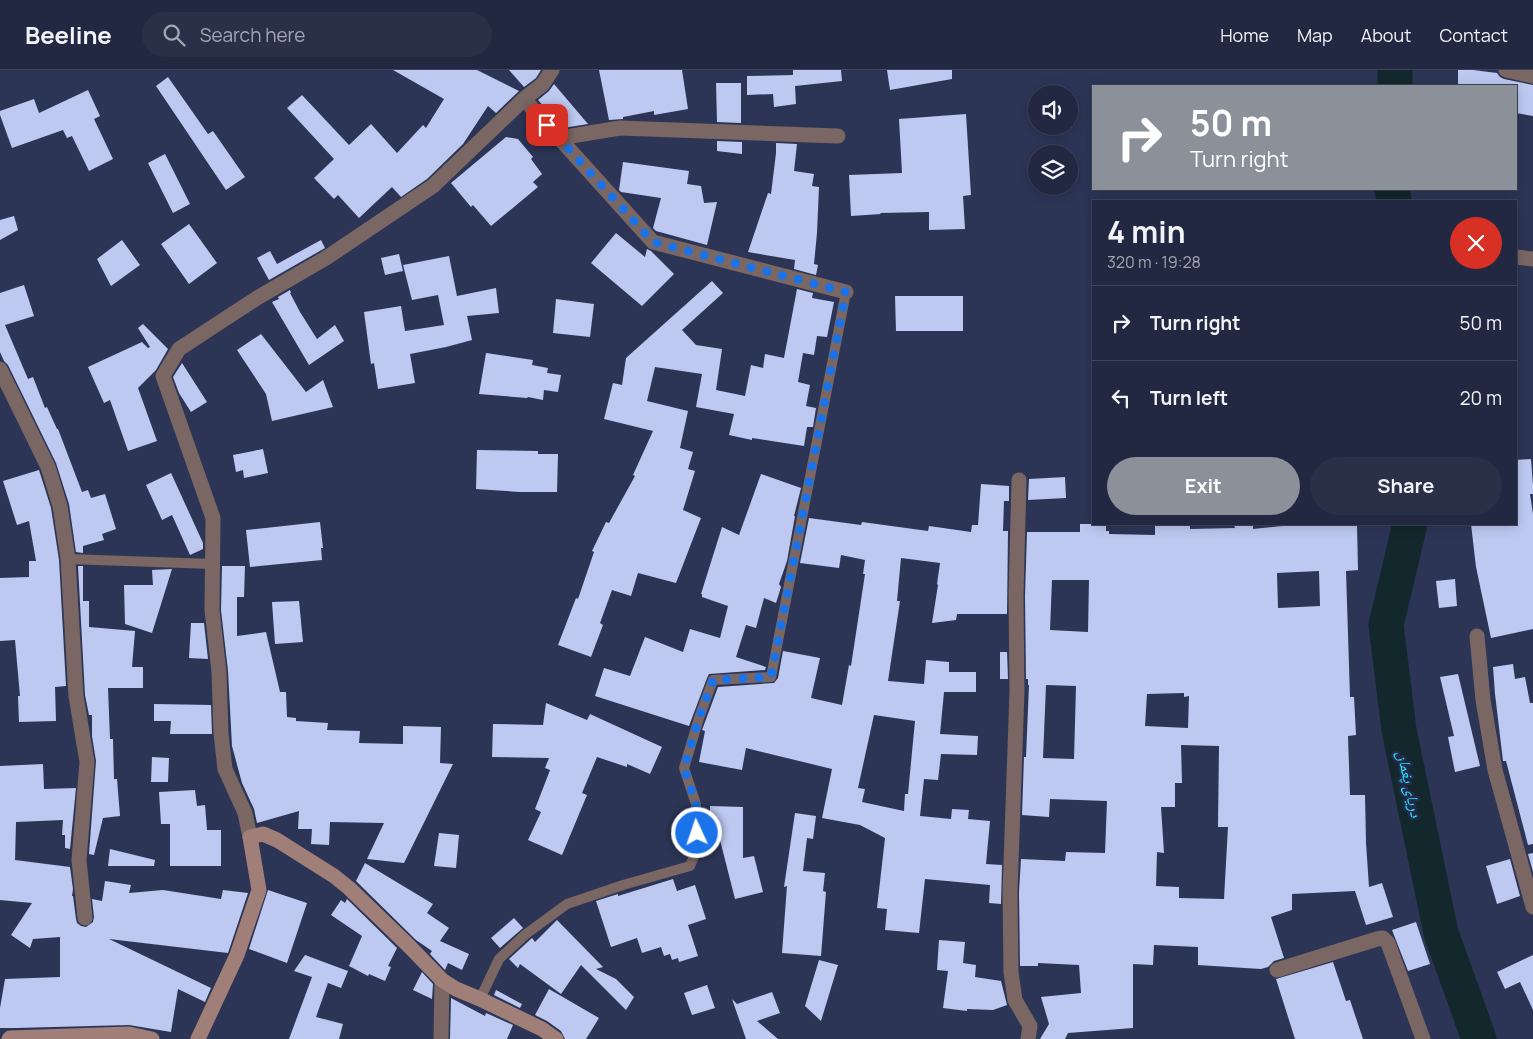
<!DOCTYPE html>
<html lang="en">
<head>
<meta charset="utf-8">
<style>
	:root { --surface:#222841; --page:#2a3048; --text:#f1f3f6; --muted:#a2a6b1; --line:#3f445a; --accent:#8c9099 }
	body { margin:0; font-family:Manrope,"Noto Naskh Arabic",sans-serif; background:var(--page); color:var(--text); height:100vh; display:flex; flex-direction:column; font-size:19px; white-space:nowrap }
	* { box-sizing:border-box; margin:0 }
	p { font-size:16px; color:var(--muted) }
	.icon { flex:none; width:28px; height:28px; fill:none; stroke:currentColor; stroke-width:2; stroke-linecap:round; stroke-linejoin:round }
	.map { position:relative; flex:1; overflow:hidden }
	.details { position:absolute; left:1092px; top:130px; width:425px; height:325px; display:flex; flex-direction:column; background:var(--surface); border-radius:0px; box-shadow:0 2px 12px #0003,0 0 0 1px var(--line) }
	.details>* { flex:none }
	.banner { position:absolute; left:1092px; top:15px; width:425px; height:105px; border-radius:0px; box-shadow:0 2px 12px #0003,0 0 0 1px var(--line); background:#8c9099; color:#fff; overflow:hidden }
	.buttons { position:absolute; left:1028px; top:15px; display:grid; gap:10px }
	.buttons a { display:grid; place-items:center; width:50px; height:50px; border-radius:50%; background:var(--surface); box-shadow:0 2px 12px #0003,0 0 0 1px var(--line); font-size:25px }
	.pin { position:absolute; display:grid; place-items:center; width:42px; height:42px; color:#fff; margin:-21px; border-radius:10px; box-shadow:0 2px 8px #0006 }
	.me { position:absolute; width:55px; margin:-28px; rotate:357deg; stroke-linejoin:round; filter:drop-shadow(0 0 4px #0008) }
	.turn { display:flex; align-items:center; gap:18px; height:105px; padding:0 15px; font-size:22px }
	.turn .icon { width:65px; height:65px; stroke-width:2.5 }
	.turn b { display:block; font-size:35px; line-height:42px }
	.round { display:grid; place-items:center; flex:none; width:52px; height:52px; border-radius:26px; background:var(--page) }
	.headline { display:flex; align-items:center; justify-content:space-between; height:85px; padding:0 15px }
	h1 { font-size:30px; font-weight:700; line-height:38px }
	.button { display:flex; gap:10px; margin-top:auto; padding:10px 15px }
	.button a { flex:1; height:58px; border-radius:30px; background:var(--accent); color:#fff; font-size:20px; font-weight:700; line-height:58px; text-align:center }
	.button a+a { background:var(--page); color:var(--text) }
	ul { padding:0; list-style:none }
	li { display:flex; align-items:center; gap:15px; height:75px; padding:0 15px; border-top:1px solid var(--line) }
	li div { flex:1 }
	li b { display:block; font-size:19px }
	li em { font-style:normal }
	header { display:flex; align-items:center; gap:30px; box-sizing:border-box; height:70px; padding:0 25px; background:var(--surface); border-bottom:1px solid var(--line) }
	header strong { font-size:24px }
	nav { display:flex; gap:28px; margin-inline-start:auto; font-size:18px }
	.search { width:350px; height:45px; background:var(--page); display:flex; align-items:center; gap:12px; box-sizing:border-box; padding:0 18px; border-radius:28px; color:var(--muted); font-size:19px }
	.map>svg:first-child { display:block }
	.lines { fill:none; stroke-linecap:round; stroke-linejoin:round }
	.river { stroke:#13282c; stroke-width:35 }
	.building { fill:#bdc9f1; fill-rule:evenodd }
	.lane { stroke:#7a6662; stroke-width:10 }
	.street { stroke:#7a6662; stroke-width:15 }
	.secondary { stroke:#9f7f78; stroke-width:15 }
	.route { stroke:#1a73e8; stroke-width:9; stroke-dasharray:0 16.2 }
	.labels { text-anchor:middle; stroke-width:5; stroke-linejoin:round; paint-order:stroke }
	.water-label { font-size:16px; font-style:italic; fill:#29dffc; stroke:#232b4c }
</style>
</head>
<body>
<header>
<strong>Beeline</strong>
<div class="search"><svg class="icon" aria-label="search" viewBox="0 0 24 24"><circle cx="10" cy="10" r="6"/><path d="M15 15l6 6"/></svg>Search here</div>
<nav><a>Home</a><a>Map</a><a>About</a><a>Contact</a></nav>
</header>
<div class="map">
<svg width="1533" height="969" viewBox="0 0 1533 969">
	<rect width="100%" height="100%" fill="#2d3557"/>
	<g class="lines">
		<path class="river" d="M1395,16v-16
			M1392,119l2,12
			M1410,454l-24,101 13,105 42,203 38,106"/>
	</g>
	<path class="building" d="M393,0h84l42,21 -23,22 -8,-7 -25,38 -36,35 -26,18 -9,-10 -33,31 -21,-23 -4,4 -20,-21 20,-19 -47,-51 15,-13 47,50 22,-21 26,29 26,-28 3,3 18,-29z
		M509,0h32l-5,8 -12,9z
		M599,0h83l6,39 -34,6v-4l-31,6v2l-14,1z
		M793,0h48l1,11 -47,5 1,18 -22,3 -1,-13 -26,1v-19l46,-1z
		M887,0h65v9l-62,11z
		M1458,0h15l24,3 3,4 4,2 29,6v31l-17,-3v-27h-58z
		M168,7l40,57 5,-3 32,46 -19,13 -70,-104z
		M716,13h25v40l-24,-1z
		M554,14l34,40 -25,4 -25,-28 11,-9z
		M88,20l12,26 -6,3 19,40 -24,12 -17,-35 -5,2 -4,-8 -51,18 -12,-33v-4l34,-12 5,14z
		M966,44l5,81 -8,1 2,33 -36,1v-18l-49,1 1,1 -30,2 -2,-41 53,-2 -3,-54z
		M506,67l12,2 15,18 -2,2 11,15 -9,8 5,5 -47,39 -18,-21 -2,2 -20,-24z
		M717,71l25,1v12l-25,-3z
		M776,73l21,1 -3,27 20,3 -2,12 7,1 -2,46 -3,31 4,1 -2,10 -22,-6 1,-9 -47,-8 20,-59 3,1 5,-41z
		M165,84l25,50 -17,9 -25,-50z
		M623,92l66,9 -2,13 14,2 3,17 13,-1 -10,43 -51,-14 -3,-3 8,-30 -40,-6 -2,-2z
		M14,146l4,14 -18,10v-20z
		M189,154l28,39 -28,21 -28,-40z
		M616,163l29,24 2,-8 4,2 23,23 -32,32 -51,-43z
		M122,170l18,25 -29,21 -14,-27z
		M321,170l4,8 -56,32 -12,-22 13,-7 7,13z
		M399,184l4,17 -18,4 -4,-17z
		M449,186l8,40 39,-8 3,25 -32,3 5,24 -26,7 -36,7 5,29 -37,6 -4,-26 -3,1 -7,-52 37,-6 4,25 39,-6 -6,-30 -26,5 -9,-35z
		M712,211l11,12 -41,37 14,15 26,4 -6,41 29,6 6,-31 12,3 2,-14 19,4 13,-69 16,4 -1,5 22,4 -7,35 -10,-1 -3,19 -11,-2 -5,29 12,3 -4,21 10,2 -3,19h-6l-3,19 -52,-8v2l-23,-5 5,-21 -38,-7 6,-33 -47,-7 -8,34 41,10 -8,37 13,4 -5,17 7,2 -12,39 18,8 -25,65 -38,-10 -7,23 -19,-6 -12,33 3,2 -12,32 -33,-12 18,-47 2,1 16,-47 -2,-1 14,-29 3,1 26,-47 -2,-1 20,-44 -49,-12 9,-36 9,2 4,-27z
		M24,215l10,31 -29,9 23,54 5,-2 12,31 2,-1 10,22h1l24,63 6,-2 3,8 14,-4 11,35 -14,5 2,6 -21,6v7l-7,-1 -7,-48 -13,-41 -48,-98 -4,-4 -4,-9v-59z
		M290,220l1,3h-1l10,19 17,27 18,-14 9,16 -35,24 -37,-63 7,-3 -1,-2z
		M895,226h68v35h-67z
		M556,229l38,5 -4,33 -37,-4z
		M143,254l25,25 -12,21 -18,18 19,53 -29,10 -18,-51 -6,3 -16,-36 54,-25 6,6 2,-1 -12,-19z
		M261,264l45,58 17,-12 10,27 -61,14 -6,-27 -29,-44z
		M486,283l47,7 -1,5 16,3 -1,5 14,2 -3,17 -14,-2 -1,10 -15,-3 -1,1 -48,-4z
		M182,293l25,39 -16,10 -12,-19 -6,-16z
		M263,379l5,24 -24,5 -1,-8 -7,2 -3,-17z
		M477,380l61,1v3h20l-1,38h-37l-44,-3z
		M1531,389l2,26v9h-3l3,20v115l-42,9 -15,-71 -5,-43h45v-64z
		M39,400l12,38 8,52 7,126 -11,1 1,34 -37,1 -1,-26h2l-5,-56 -15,1v-63l29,-1v-16h7l-7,-40 -12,4 -14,-44z
		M171,403l32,70v6l-13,6 -18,-40 -10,5 -16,-35z
		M761,404l40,14 -7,28h1l-8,45 -8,23 2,3 -5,16 -12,-5 -8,30 -10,-3 -10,32 30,10 -1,3 -56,4 -2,4 -18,48 -94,-30 9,-28 26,8 15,-39 38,15 7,-23 30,9 8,-32 -26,-9v-3h-1l21,-67 17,8z
		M1065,407l1,21 -38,2 1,-21z
		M981,414l28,2v15h-5l-1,30h5l-1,83h-50l-1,6 -24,3 6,-38 -1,-1 3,-21 -39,-5 -4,43h3l-12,80 36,3 2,-24 23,2v10h27v20h-32l-4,42 38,2 -1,19 -36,-1 -3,26 -14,-1 -4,37 31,3 1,-10 17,1 -1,9 22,2 -4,43 16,1 -1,39 -12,-1 1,-18 -65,-6 -6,54 -34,-3 2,-21 -10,-1 8,-70 -25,-13 -38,-7 10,-49 -86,-21 -4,22 -43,-8 6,-31 -3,-1 16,-43 56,-4 4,-5 5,-27 37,7 -9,40 31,7 7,-40 2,1 14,-92h-2l2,-14 -24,-5 -2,13 -39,-5 9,-45 52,7 1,-3 66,9 1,-5 42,6 1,-7h6zM874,645l41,6 -7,73h-3l-1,17 -42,-9 3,-13 -7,-1z
		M320,452l3,26h-2l1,12 -72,7 -4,-37z
		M1080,454h26v7h3v3l46,1v-11h35v5l45,-1 -1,-3h19v4l49,-5h55l1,46 -12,1 4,126h4l2,38 -8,1 2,59h15l1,48 3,44 13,-4 11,34 -27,8 -11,-34 -63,3v16l-21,7 13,41 -10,3 -6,6 -7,2 -63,-4v-18l-44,-2 -1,20 -20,-1v64l-65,5 -3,6h-25l9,-15 -8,-27 40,-4 -2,-28 -41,-2v3h-18l-1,-74 2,-33 44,2 1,-9 39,1 2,-52 -57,-2 -1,18 -27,-2 2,-58h2l3,-72h-1v-6h-2l-1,-83 2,-64h53zM1319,501l1,35 -42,2 -1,-35zM1052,510h37l-1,52 -38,-2zM1046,615l30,1 -2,73 -31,-1zM1184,623v4l5,-1 -1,32 -43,-2 2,-32zM1181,675l38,1 -1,81h10l-4,72 -45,-1v-11l-23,-1 1,-34 7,1 -3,-46h14v-24h7z
		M78,496h5v35h6v26l46,4 -3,36h11v21h-35l2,51h3l1,40h3l3,37 -17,2 -9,37 -5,-1 7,-93 -4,-25v-21h-3l-4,-20z
		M222,496h23l-1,31h-7v39l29,-4 14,60h6l1,25 9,1v3l32,2 -1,7 33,1 -1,12 44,1v-18l38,1 -1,36 13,1 -49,99 -37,-4 17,-36 -54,-1 -1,23 -18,-1 1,-15h-14l1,-18 -42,12 -3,-14 -12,-26 -10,-37 -4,-75 -7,-61z
		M172,499l-20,64 -27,-9 -1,-39h29l-1,-15z
		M1455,509l2,27 -18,2 -3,-27z
		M299,531l4,41 -28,2 -3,-42z
		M191,553h13l4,36 -19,-1z
		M1000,582h7l1,27h-8z
		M1513,594l2,15 10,-2 5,26h3v141l-5,1 -22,-84h-3l-8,-67 -2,-27z
		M1458,604l22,92 -25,6 -7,-35 6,-1 -14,-59z
		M546,633l41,17 3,-6 72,33 -12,27 -23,-10v3l-30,-10 -15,36 5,2 -25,60 -34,-15 13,-28 -6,-3 15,-39 -5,-2 4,-10 -57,-1 1,-33 50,1z
		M154,634l57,1 1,29h-42l1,-13h-17z
		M152,687l17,1 -1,24h-17z
		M43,694l1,25 32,-1 -6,61 -5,-1v-13h-3l1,-15 -47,2 -1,38 55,7 3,22 -1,7h1l3,23 1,4 4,3 5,1 7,-5 1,-5 -2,-18 10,2 3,-20 26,4 -2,8 34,-3 58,9 2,-9 25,3 -20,60 -119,-14 102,49 -6,14 -27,-13 -7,43 -42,-7 -113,3h-16v-20l5,-29 55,-2v-40l-27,2 -3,9 -19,-13 21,-32 -32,-3v-134z
		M195,720l2,16 8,-1 2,25h14v36h-51v-42h-9l-2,-32z
		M710,736l33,1v51l11,-2 9,36 -28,7 -15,-59h-10z
		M795,743l21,3 -3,23 -6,-1 -4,33 22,2 -2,18 3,1 -5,64 -39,-3 5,-67 -3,1z
		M439,763l20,2 -3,33 -22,-2z
		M110,779l45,11 -1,6h-46z
		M1533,783v19l-5,-18z
		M1510,789l10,37 -23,8 -11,-38z
		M365,793l68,41 -6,9 22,15 -9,13 29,13 -7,16 -14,-7 -3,7 -15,-16 2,-3 -16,-11 -60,-59z
		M673,809l4,12 18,-6 11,34 -18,6 10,31 -19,6 -1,-4 -6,2 -2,-6 -6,2 -3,-9 -19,6 -5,-15 -26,9 -15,-46 22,-7v2z
		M268,820l39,13 -20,60 -38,-14z
		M347,829l50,49 -9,18 3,1 -6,14 -16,-7 -1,2 -19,-10 13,-30 -31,-21 10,-15 4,3z
		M514,848l9,10 -23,20 -9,-10z
		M557,850l46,47 -7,2 20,10 18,18 -8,13 -45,-45 -20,29 -41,-30 -2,4 -9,-9 23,-21 3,4z
		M1416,852l14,42 -22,7 -16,-41z
		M939,870l26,2 -2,21 13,2 -1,12 26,4 6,24 -14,5 -26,-1v2l-24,-3 5,-37 -11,-1z
		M305,885l43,16 -7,17 -13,-5 -12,34 27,7 -4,15h-50l23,-62 -18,-6z
		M1533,885v55l-13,-28 -15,7 -8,-17z
		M819,890l19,5 -17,56 -16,-15z
		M1333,892l13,39 4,-1 13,39h-68l-19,-60z
		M422,902l11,12 -1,15 -19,-9z
		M707,915l8,23 -23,7 -8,-22z
		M549,919l50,29 -13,21h-21l-4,-8 -14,-10 -12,-6z
		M496,920l26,14 -2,4 -26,-13z
		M772,922l8,21 -23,8 21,18h-32l-14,-40 5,5z
		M451,928l34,18 1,-3 27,12 -6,14h-57z"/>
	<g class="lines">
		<path class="lane" d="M68,489l145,5
			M480,929l19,-40 27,-25 41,-30 56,-19 67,-19 8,-19 -2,-43 -12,-36 15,-50 14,-38 58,-3 75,-385"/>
		<path class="street" d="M1506,0l27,6
			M524,29l129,143 193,50
			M559,68l61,-10 218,8
			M1516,187l17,2
			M0,299l48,98 12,39 8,53 8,137 11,66 -8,98 6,58
			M1019,410l-3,116 1,95 -7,201 1,80 4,28 15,26 -2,13
			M1477,566l6,64 12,70 38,137
			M250,767l-5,-24 -20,-44 -4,-35 -2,-62 -7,-62 1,-92 -50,-142 16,-27 78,-51 69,-40 107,-72 91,-87 19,-15 9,-14
			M1277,900l100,-31 6,-1 5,5 35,96
			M441,969l1,-59"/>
		<path class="secondary" d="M9,969l1,-1 119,-4 23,5
			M198,969l39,-84 22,-65 -9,-53 13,-3 14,6 57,36 15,12 60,58 33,34 14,9 24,10 62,30 14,10"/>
	</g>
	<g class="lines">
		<path class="route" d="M547,55l106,117 193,50 -75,385 -58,3 -14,38 -15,50 12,36 1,29"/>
	</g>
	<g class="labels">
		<g class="water-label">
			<text transform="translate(1410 714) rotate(78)" y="6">دریای پغمان</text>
		</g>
	</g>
</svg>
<div class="buttons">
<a><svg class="icon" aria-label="sound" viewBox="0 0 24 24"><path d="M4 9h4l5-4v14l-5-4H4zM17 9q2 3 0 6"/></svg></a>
<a><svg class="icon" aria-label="layers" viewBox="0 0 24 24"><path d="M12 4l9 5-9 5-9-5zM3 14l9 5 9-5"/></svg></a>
</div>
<div class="pin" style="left:547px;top:55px;background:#d93025"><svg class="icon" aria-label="arrive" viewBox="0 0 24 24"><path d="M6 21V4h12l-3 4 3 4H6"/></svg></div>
<svg class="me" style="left:697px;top:763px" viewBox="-20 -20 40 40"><circle r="17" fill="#1a73e8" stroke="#fff" stroke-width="3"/><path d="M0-11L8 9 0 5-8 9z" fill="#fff"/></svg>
<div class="banner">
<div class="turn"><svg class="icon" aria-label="right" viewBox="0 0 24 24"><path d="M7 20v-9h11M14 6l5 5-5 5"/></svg><div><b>50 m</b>Turn right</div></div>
</div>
<section class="details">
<div class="headline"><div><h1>4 min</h1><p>320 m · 19:28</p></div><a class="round" style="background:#d93025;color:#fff"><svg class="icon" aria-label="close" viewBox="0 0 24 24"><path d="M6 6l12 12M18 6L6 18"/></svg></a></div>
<ul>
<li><svg class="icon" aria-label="right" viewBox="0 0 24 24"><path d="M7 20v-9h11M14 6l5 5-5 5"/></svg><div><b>Turn right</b></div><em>50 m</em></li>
<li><svg class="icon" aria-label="left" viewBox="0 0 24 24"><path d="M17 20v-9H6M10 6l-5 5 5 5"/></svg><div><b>Turn left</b></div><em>20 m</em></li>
</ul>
<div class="button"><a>Exit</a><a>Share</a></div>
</section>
</div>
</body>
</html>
